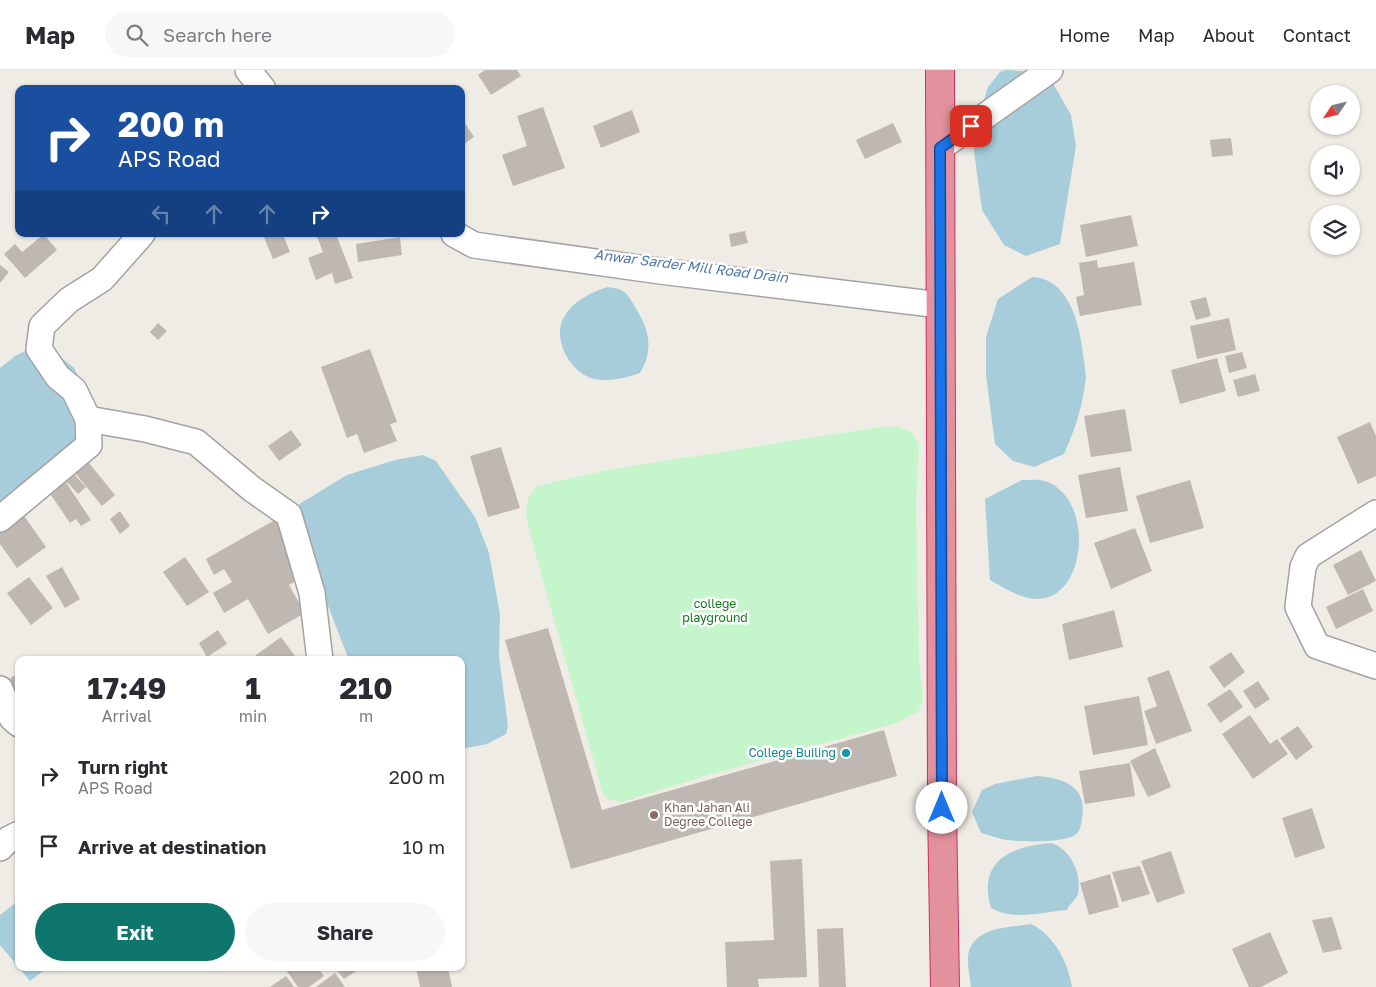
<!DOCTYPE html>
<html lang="en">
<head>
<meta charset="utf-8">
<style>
	:root { --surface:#fff; --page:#f7f7f7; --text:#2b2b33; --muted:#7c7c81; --line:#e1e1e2; --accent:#0f766e }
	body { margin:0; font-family:"Golos Text",sans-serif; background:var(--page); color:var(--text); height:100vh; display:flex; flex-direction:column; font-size:19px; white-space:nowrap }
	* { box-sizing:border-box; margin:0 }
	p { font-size:16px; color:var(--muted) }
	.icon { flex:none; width:28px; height:28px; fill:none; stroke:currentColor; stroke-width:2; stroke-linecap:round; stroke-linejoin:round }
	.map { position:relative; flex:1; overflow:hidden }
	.side { position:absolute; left:15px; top:586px; width:450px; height:315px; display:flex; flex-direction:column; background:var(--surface); border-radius:10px; box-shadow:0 1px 4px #0004 }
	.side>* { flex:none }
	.guide { position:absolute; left:15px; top:15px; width:450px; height:152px; border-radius:10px; box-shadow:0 1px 4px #0004; background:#1a4fa0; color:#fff; overflow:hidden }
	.needle { width:32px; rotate:235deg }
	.buttons { position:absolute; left:1310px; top:15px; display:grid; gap:10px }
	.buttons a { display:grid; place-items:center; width:50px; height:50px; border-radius:50%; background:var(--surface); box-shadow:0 1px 4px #0004; font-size:25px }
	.pin { position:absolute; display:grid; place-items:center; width:42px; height:42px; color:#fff; margin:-21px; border-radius:10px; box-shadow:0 2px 8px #0006 }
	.me { position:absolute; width:55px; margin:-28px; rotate:0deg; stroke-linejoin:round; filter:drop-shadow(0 0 4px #0008) }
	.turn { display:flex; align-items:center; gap:18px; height:105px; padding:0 20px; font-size:22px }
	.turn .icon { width:65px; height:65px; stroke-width:2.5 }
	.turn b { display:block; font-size:35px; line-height:42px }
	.lanes { display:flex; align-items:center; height:48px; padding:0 20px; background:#0003; justify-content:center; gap:25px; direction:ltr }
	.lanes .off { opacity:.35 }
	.eta { display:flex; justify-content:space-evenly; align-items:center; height:85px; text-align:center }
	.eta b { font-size:30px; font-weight:700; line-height:35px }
	.button { display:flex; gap:10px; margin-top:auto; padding:10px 20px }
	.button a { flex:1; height:58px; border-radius:30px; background:var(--accent); color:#fff; font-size:20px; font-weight:700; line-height:58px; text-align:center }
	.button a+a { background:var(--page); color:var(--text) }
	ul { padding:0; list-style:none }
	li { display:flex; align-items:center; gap:15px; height:70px; padding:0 20px }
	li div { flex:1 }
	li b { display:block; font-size:19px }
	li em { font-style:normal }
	header { display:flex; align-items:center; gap:30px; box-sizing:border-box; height:70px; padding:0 25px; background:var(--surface); border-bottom:1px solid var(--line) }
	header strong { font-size:24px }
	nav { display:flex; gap:28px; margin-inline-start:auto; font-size:18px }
	.search { width:350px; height:45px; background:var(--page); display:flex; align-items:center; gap:12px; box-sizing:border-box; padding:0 18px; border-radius:28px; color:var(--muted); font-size:19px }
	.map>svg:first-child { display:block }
	.park { fill:#c5f6cb }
	.water { fill:#a8cdda }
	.building { fill:#bfb8b2 }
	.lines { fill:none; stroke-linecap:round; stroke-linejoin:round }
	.minor-casing { stroke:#a3a3a3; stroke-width:28 }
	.highway-casing { stroke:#d12e5f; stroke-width:30 }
	.minor { stroke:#fff; stroke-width:25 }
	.highway { stroke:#e2919d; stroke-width:28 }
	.route-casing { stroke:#114b97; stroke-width:12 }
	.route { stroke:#1a73e8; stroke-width:9 }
	.culture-dot { fill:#0f9aa8; stroke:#fff; stroke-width:2 }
	.education-dot { fill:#8d6e63; stroke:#fff; stroke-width:2 }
	.labels { text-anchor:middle; stroke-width:5; stroke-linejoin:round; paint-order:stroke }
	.park-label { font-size:12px; fill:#12771f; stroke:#fff }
	.culture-label { font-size:12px; fill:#0d838f; stroke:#fff; text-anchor:end }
	.education-label { font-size:12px; fill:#785e54; stroke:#fff; text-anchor:start }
	.water-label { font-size:14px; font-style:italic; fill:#5079a9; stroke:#fff }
</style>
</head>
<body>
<header>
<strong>Map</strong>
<div class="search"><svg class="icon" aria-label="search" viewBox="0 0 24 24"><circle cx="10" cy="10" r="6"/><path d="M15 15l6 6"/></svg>Search here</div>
<nav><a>Home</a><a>Map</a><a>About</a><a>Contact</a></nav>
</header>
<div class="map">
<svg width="1376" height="917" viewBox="0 0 1376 917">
	<rect width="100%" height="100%" fill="#efece5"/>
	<path class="park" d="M880,357h19l12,5 8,12 -3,57 3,162 4,34 -4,14 -22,12 -185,51 -91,28 -13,-3 -5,-5 -71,-253c-5,-21 -12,-38 5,-55l71,-16z"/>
	<path class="water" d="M1006,0l32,2 16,13 17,30 5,31 -16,98 -34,12 -22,-11 -22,-35 -10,-73 16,-50 12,-15z
		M1032,207c39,1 49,53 52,84 1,8 3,16 1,23 -3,25 -11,48 -21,70l-30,13 -21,-6 -18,-17 -9,-69v-38l12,-38z
		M608,217c4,1 11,1 15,4 6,4 10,13 14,19 12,21 17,40 3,63 -15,5 -30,9 -46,6 -23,-5 -43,-40 -30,-62 9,-16 27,-25 44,-30z
		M33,277l25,8 16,13 16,31 -3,35 -87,81v-147l15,-12z
		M423,385l13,6 39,56 14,36 11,61 -1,42 9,70 -2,8 -19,10 -26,5v-89h-112l-52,-134 -1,-18 5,-5 46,-28 48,-15z
		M1022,410c7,0 16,-1 23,1 51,17 42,120 -9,118 -18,-1 -31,-11 -46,-19l-5,-81z
		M1037,706c26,2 51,10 45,42 -1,6 -1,13 -7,17 -13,8 -52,7 -68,5 -8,-1 -18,-5 -26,-7l-9,-21 10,-22 13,-6z
		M1051,773c20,6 31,31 27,51 -2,6 -9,10 -11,16 -25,2 -54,11 -76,-2 -14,-46 19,-62 60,-65z
		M19,830v68h28l-17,13 -30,-36v-30z
		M1031,854c23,11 37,38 41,63h-101c-1,-10 -5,-27 -2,-36 9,-25 40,-23 62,-27z"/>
	<path class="building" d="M485,0h32l4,6 -30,19 -13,-20z
		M543,37l22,61 -52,18 -11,-31 25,-9 -10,-30z
		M632,40l8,22 -39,16 -8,-22z
		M461,47l13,20 -13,9z
		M893,53l9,19 -37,17 -9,-19z
		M1231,68l2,17 -21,2 -2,-17z
		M1131,145l7,31 -52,11 -6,-32z
		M745,161l3,12 -17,4 -2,-13z
		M44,164l13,16 -32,28 -21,-24 11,-10 7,8z
		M283,164l7,18 -17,7 -10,-24z
		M316,164h20l17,44 -18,6 -3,-11 -16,7 -8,-22 15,-6z
		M400,167l2,18 -44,7 -2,-18z
		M1097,190l1,8 36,-6 8,43 -62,11 -4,-19 8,-2 -5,-32z
		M0,195l9,7 -9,11z
		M1206,227l5,19 -15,4 -6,-19z
		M1229,248l7,32 -39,9 -7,-33z
		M158,253l9,8 -9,9 -8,-8z
		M370,279l27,73 -7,2 7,17 -33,12 -7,-19 -10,4 -26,-71z
		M1242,282l5,16 -18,5 -4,-17z
		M1217,288l9,33 -46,13 -9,-34z
		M1255,304l5,17 -22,6 -5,-17z
		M1125,339l7,42 -41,6 -7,-41z
		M1370,352l6,14v40l-18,8 -21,-47z
		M291,360l11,15 -23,16 -11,-15z
		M501,377l19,61 -32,9 -18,-61z
		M85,388l30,37 -13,11 -30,-37z
		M1120,397l8,44 -42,7 -8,-43z
		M72,402l14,15 -8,7 -14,-15z
		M1190,410l14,48 -54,15 -14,-47z
		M65,411l26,39 -10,6 -5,-7 -6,4 -21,-31z
		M120,441l10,15 -10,8 -10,-15z
		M22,443l24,34 -29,21 -17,-24v-15z
		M280,447l32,55 -23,13 16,28 -37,21 -20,-35 -24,14 -11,-20 19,-11 -8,-13 -10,6 -8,-16z
		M1135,458l17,43 -41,18 -17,-46z
		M1361,480l15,31 -28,14 -15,-30z
		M185,487l24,35 -22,14 -24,-34z
		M62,497l18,32 -15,9 -19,-32z
		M29,507l24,31 -22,17 -24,-32z
		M1363,519l10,22 -37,18 -10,-22z
		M1114,540l9,37 -54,13 -7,-36z
		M548,558l54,182 282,-80 13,46 -326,93 -66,-229z
		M218,560l9,14 -20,13 -8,-14z
		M281,567l17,23h-49z
		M1231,582l14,20 -21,16 -15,-21z
		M1169,600l23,61 -36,13 -12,-33 13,-5 -10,-28z
		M19,603v25l-12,-18z
		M1258,611l12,18 -15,10 -12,-18z
		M1230,619l13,18 -23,16 -13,-19z
		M1139,626l9,49 -55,10 -9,-49z
		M1250,645l20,29 7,-5 11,15 -35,25 -31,-45z
		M1298,656l15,21 -17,13 -16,-22z
		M1155,678l16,39 -23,10 -18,-36z
		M1130,693l5,33 -50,8 -6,-33z
		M1312,738l13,40 -30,10 -13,-40z
		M1171,781l14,42 -28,10 -16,-42z
		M802,789l5,118 -49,2 1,8h-32l-2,-45 49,-2 -4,-79z
		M1140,796l10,28 -28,8 -10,-30z
		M1110,804l9,33 -30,8 -9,-32z
		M1332,847l10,32 -19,4 -11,-33z
		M843,858l3,59h-27l-2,-58z
		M1270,862l18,41 -27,14h-12l-17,-38z
		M290,898h28l6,8 -15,11h-11l-12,-17z
		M335,898h26l-17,11z
		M416,898h32l4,19h-32z
		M335,903l10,14h-29z
		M286,906l8,11h-24z"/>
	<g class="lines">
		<g class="minor-casing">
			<path id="minor" d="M248,0l15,19
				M940,78l110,-78
				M454,164l20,11 186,26 280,34
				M88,349l57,10 51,13 56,47 37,26 23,78 8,67
				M1376,443l-68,43 -5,11 -5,40 19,39 59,20
				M0,449l89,-74 -1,-26 -14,-29 -16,-13 -19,-28 3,-23 27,-26 33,-21 40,-45
				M0,619l12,29 7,6
				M0,778l9,-9 10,-5"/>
		</g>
		<g class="highway-casing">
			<path id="highway" d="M940,0l2,738 3,179"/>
		</g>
		<use href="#minor" class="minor"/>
		<use href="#highway" class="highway"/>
	</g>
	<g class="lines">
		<g class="route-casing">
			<path id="route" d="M942,738l-2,-660 31,-22"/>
		</g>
		<use href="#route" class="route"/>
	</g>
	<circle class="culture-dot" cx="846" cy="683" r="5"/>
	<circle class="education-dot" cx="654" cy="745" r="5"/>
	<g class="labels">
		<g class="park-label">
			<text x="715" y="538">college<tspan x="715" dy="14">playground</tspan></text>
		</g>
		<g class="culture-label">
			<text x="836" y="687">College Builing</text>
		</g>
		<g class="education-label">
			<text x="664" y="742">Khan Jahan Ali<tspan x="664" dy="14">Degree College</tspan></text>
		</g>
		<g class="water-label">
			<text transform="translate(691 196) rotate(7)" y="5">Anwar Sarder Mill Road Drain</text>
		</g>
	</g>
</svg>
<div class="buttons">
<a><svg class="needle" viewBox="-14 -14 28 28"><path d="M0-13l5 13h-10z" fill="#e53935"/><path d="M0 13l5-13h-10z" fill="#7c7c81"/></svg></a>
<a><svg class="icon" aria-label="sound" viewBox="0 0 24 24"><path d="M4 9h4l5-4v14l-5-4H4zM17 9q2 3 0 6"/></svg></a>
<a><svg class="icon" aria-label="layers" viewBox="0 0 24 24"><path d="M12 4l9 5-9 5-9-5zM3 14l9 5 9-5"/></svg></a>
</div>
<div class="pin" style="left:971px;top:56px;background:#d93025"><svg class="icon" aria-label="arrive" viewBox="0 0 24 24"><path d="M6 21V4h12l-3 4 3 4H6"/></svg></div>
<svg class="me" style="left:942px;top:738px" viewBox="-20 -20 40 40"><circle r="19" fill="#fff"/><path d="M0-13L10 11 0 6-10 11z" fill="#1a73e8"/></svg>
<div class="guide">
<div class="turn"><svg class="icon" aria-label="right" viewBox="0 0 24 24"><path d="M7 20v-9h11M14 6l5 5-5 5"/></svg><div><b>200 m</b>APS Road</div></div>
<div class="lanes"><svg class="icon off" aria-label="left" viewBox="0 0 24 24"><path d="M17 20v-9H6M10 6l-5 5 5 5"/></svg><svg class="icon off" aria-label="ahead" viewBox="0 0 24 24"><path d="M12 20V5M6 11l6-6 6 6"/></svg><svg class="icon off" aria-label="ahead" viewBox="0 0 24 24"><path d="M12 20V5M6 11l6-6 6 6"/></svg><svg class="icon" aria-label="right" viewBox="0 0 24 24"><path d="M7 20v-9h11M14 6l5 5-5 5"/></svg></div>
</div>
<section class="side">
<div class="eta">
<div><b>17:49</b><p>Arrival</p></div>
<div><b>1</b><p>min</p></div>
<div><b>210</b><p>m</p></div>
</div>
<ul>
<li><svg class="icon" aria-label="right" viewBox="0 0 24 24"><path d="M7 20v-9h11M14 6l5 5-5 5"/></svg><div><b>Turn right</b><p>APS Road</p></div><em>200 m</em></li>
<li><svg class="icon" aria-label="arrive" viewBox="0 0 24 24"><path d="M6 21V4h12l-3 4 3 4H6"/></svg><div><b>Arrive at destination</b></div><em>10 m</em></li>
</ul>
<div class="button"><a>Exit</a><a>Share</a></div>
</section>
</div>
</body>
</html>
